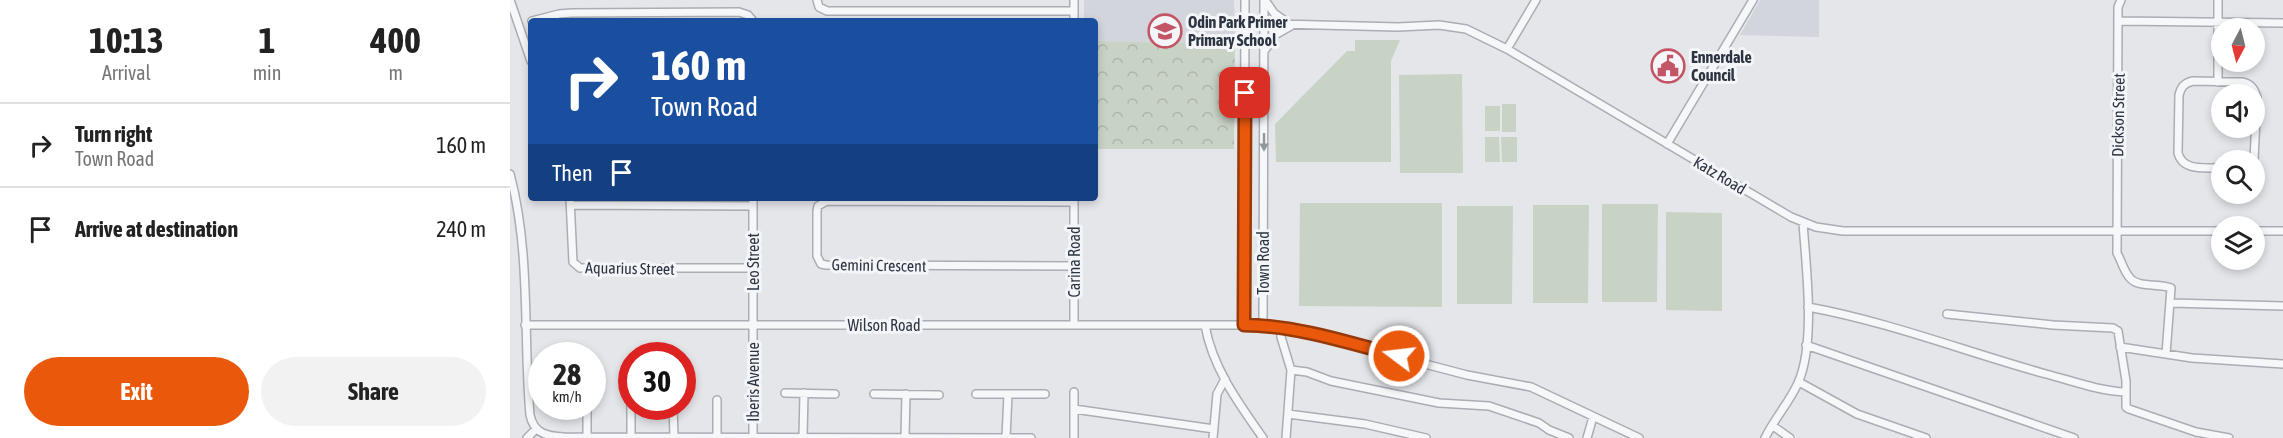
<!DOCTYPE html>
<html lang="en">
<head>
<meta charset="utf-8">
<style>
	:root { --surface:#fff; --page:#f2f2f2; --text:#222; --muted:#767676; --line:#e0e0e0; --accent:#ea580c }
	body { margin:0; font-family:"Asap Condensed",sans-serif; background:var(--page); color:var(--text); height:100vh; display:flex; flex-direction:column; font-size:22px; white-space:nowrap }
	* { box-sizing:border-box; margin:0 }
	p { font-size:20px; color:var(--muted) }
	.icon { flex:none; width:33px; height:33px; fill:none; stroke:currentColor; stroke-width:2; stroke-linecap:round; stroke-linejoin:round }
	.map { position:relative; flex:1; overflow:hidden }
	.panel { display:flex; flex-direction:column; background:var(--surface); width:510px }
	.panel>* { flex:none }
	.hud { position:absolute; left:18px; top:18px; width:570px; height:183px; border-radius:6px; box-shadow:0 3px 9px #0003; background:#1a4fa0; color:#fff; overflow:hidden }
	.needle { width:39px; rotate:187deg }
	.fabs { position:absolute; left:1701px; top:18px; display:grid; gap:12px }
	.fabs a { display:grid; place-items:center; width:54px; height:54px; border-radius:50%; background:var(--surface); box-shadow:0 3px 9px #0003; font-size:30px }
	.speed { position:absolute; left:18px; top:342px; display:flex; gap:12px; font-size:30px; font-weight:700; text-align:center }
	.speed>* { display:grid; place-content:center; width:78px; height:78px; border-radius:50%; background:var(--surface); box-shadow:0 3px 9px #0003; line-height:1 }
	.speed small { font-size:15px; font-weight:400 }
	.speed .limit { border:9px solid #d22; background:#fff; color:#111 }
	.pin { position:absolute; display:grid; place-items:center; width:51px; height:51px; color:#fff; margin:-26px; border-radius:12px; box-shadow:0 3px 9px #0006 }
	.me { position:absolute; width:66px; margin:-33px; rotate:285deg; stroke-linejoin:round; filter:drop-shadow(0 0 4px #0008) }
	.turn { display:flex; align-items:center; gap:21px; height:126px; padding:0 24px; font-size:27px }
	.turn .icon { width:78px; height:78px; stroke-width:2.5 }
	.turn b { display:block; font-size:42px; line-height:51px }
	.then { display:flex; align-items:center; height:57px; padding:0 24px; background:#0003; gap:12px; font-size:22px }
	.eta { display:flex; justify-content:space-evenly; align-items:center; height:102px; text-align:center }
	.eta b { font-size:36px; font-weight:700; line-height:42px }
	.primary-button { display:flex; gap:12px; margin-top:auto; padding:12px 24px }
	.primary-button a { flex:1; height:69px; border-radius:36px; background:var(--accent); color:#fff; font-size:24px; font-weight:700; line-height:69px; text-align:center }
	.primary-button a+a { background:var(--page); color:var(--text) }
	ul { padding:0; list-style:none }
	li { display:flex; align-items:center; gap:18px; height:84px; padding:0 24px; border-top:2px solid var(--line) }
	li div { flex:1 }
	li b { display:block; font-size:22px }
	li em { font-style:normal }
	main { display:flex; flex:1; min-height:0 }
	.map>svg:first-child { display:block }
	.built { fill:#d2d5dc }
	.park { fill:url(#park-crowns) }
	.pitch { fill:#c9d3c5 }
	.lines { fill:none; stroke-linecap:round; stroke-linejoin:round }
	.minor-casing { stroke:#a9adb4; stroke-width:10 }
	.minor { stroke:#f6f7f9; stroke-width:7 }
	.oneway { fill:#92969d }
	.route-casing { stroke:#983908; stroke-width:15 }
	.route { stroke:#ea580c; stroke-width:10 }
	.labels { text-anchor:middle; stroke-width:6; stroke-linejoin:round; paint-order:stroke }
	.poi-label { font-size:16px; font-weight:bold; fill:#2d3441; stroke:#f3f5f8; text-anchor:start }
	.street-label { font-size:16px; fill:#2d3441; stroke:#f3f5f8 }
</style>
</head>
<body>
<main>
<section class="panel">
<div class="eta">
<div><b>10:13</b><p>Arrival</p></div>
<div><b>1</b><p>min</p></div>
<div><b>400</b><p>m</p></div>
</div>
<ul>
<li><svg class="icon" aria-label="right" viewBox="0 0 24 24"><path d="M7 20v-9h11M14 6l5 5-5 5"/></svg><div><b>Turn right</b><p>Town Road</p></div><em>160 m</em></li>
<li><svg class="icon" aria-label="arrive" viewBox="0 0 24 24"><path d="M6 21V4h12l-3 4 3 4H6"/></svg><div><b>Arrive at destination</b></div><em>240 m</em></li>
</ul>
<div class="primary-button"><a>Exit</a><a>Share</a></div>
</section>
<div class="map">
<svg width="1773" height="438" viewBox="0 0 1773 438">
	<defs>
		<pattern id="park-crowns" width="20" height="18" patternUnits="userSpaceOnUse" patternTransform="scale(1.5)"><rect width="20" height="18" fill="#c9d3c5"/><path d="M2 6a3 3 0 1 1 6 0M12 15a3 3 0 1 1 6 0" fill="none" stroke="#adb6aa"/></pattern>
	</defs>
	<rect width="100%" height="100%" fill="#e4e6ea"/>
	<path class="built" d="M574,0h150l1,44 -140,-3v-20h-11z
		M1250,0h59v37l-79,-2z"/>
	<path class="park" d="M585,41l140,3 -1,105h-139z"/>
	<path class="pitch" d="M845,40h45l-9,21v101h-115l-1,-38 72,-73h8z
		M952,74l1,99h-63l-1,-98z
		M992,104h14v28h-14z
		M975,106h15v25h-15z
		M975,137h14l1,25h-15z
		M991,137h16v25h-15z
		M790,203h142v104l-143,-1z
		M1092,204h56l-1,98h-55z
		M1023,205h56l-1,98h-55z
		M947,206h56l-1,98h-55z
		M1156,212l56,1v98l-56,-1z"/>
	<g class="lines">
		<g class="minor-casing">
			<path id="minor" d="M0,0l21,61
				M307,0l2,7 8,4h247
				M564,0v21
				M755,0l9,13 14,10
				M1611,0l-3,7 -1,246c4,7 7,19 13,25 8,10 30,5 41,10l-5,66
				M22,21l27,-7 13,-1 167,-1 9,3 5,6
				M1610,21l163,2
				M735,23l153,4 41,-2 27,4 41,20 284,168 25,10 27,4h379
				M997,49l29,-49
				M755,50l10,-15 16,-9
				M1708,82v-82
				M1157,144l86,-144
				M1712,168c-17,-1 -39,4 -44,-15l1,-58c2,-8 5,-12 14,-14l49,1c9,2 12,6 15,15l-3,63
				M0,174c21,79 13,161 20,241 4,19 17,21 34,22l467,1
				M60,198l3,64 7,6h173
				M61,205l182,1
				M1744,231h29
				M564,266l-248,-1 -5,-1 -4,-8v-45l1,-5 9,-5 247,1
				M1661,303l112,3
				M1298,307c82,15 158,45 238,67 27,7 53,17 80,18
				M1437,314l106,11 60,3 5,3 8,50v26l3,2 67,23 33,6
				M15,325h738l59,12 145,38 64,12 108,51
				M564,325v-127
				M695,325c7,42 34,79 58,113
				M734,325l1,-325
				M753,325l1,-325
				M771,329v8l10,33 -5,68
				M1296,345l268,93
				M1610,347l72,11 91,6
				M781,370l16,2 24,9 108,22 50,3 50,17 10,7 20,8
				M1289,382l58,32 69,24
				M564,392v46
				M275,393l50,1
				M364,394l65,1
				M466,394h69
				M77,406v31
				M163,406l1,31
				M564,409l140,20
				M778,414l77,10 61,14
				M1263,426l17,12
				M121,437v-35
				M207,437v-37
				M293,437l1,-44
				M395,437l1,-43
				M17,438l9,-9
				M243,438v-240
				M496,438l2,-44
				M703,438l4,-44 8,-15
				M1077,438l6,-21
				M1255,438c9,-19 24,-35 33,-55 18,-40 8,-116 5,-160"/>
		</g>
		<use href="#minor" class="minor"/>
	</g>
	<defs><path id="oneway-solid" d="M-6-.8H1V-3.2L6.5 0L1 3.2V.8H-6Z" transform="scale(1.5)"/></defs>
	<use class="oneway" href="#oneway-solid" transform="translate(754 142) rotate(90)"/>
	<g class="lines">
		<g class="route-casing">
			<path id="route" d="M735,93l-1,232c50,0 106,18 155,31"/>
		</g>
		<use href="#route" class="route"/>
	</g>
	<defs>
		<g id="school-ring" transform="scale(1.725)"><circle r="9.5" fill="#f3f5f8" stroke="#c35565" stroke-width="1.5"/><path d="M0-5L7-2L0 1L-7-2ZM-4 1L0 2.5L4 1V4Q0 6-4 4Z" fill="#c35565"/></g>
		<g id="civic-ring" transform="scale(1.725)"><circle r="9.5" fill="#f3f5f8" stroke="#c35565" stroke-width="1.5"/><path d="M-.6-6.5H3V-4.5H.6V-3L4-1V1h2V6H-6V1h2V-1L-.6-3ZM-1.2 2.5V6h2.4V2.5Z" fill="#c35565"/></g>
	</defs>
	<g fill-rule="evenodd">
		<use href="#school-ring" x="655" y="31"/>
		<use href="#civic-ring" x="1158" y="66"/>
	</g>
	<g class="labels">
		<g class="poi-label">
			<text x="678" y="28">Odin Park Primer<tspan x="678" dy="18">Primary School</tspan></text>
			<text x="1181" y="63">Ennerdale<tspan x="1181" dy="18">Council</tspan></text>
		</g>
		<g class="street-label">
			<text transform="translate(1608 115) rotate(-89)" y="6">Dickson Street</text>
			<text transform="translate(1210 175) rotate(31)" y="6">Katz Road</text>
			<text transform="translate(243 262) rotate(-90)" y="6">Leo Street</text>
			<text transform="translate(564 262) rotate(-90)" y="6">Carina Road</text>
			<text transform="translate(753 263) rotate(-90)" y="6">Town Road</text>
			<text transform="translate(369 265) rotate(1)" y="6">Gemini Crescent</text>
			<text transform="translate(120 268) rotate(1)" y="6">Aquarius Street</text>
			<text x="374" y="331">Wilson Road</text>
			<text transform="translate(243 382) rotate(-90)" y="6">Iberis Avenue</text>
		</g>
	</g>
</svg>
<div class="fabs">
<a><svg class="needle" viewBox="-14 -14 28 28"><path d="M0-13l5 13h-10z" fill="#e53935"/><path d="M0 13l5-13h-10z" fill="#767676"/></svg></a>
<a><svg class="icon" aria-label="sound" viewBox="0 0 24 24"><path d="M4 9h4l5-4v14l-5-4H4zM17 9q2 3 0 6"/></svg></a>
<a><svg class="icon" aria-label="search" viewBox="0 0 24 24"><circle cx="10" cy="10" r="6"/><path d="M15 15l6 6"/></svg></a>
<a><svg class="icon" aria-label="layers" viewBox="0 0 24 24"><path d="M12 4l9 5-9 5-9-5zM3 14l9 5 9-5"/></svg></a>
</div>
<div class="speed"><div>28<small>km/h</small></div><div class="limit">30</div></div>
<div class="pin" style="left:735px;top:93px;background:#d93025"><svg class="icon" aria-label="arrive" viewBox="0 0 24 24"><path d="M6 21V4h12l-3 4 3 4H6"/></svg></div>
<svg class="me" style="left:889px;top:356px" viewBox="-20 -20 40 40"><circle r="17" fill="#ea580c" stroke="#fff" stroke-width="3"/><path d="M0-11L8 9 0 5-8 9z" fill="#fff"/></svg>
<div class="hud">
<div class="turn"><svg class="icon" aria-label="right" viewBox="0 0 24 24"><path d="M7 20v-9h11M14 6l5 5-5 5"/></svg><div><b>160 m</b>Town Road</div></div>
<div class="then">Then<svg class="icon" aria-label="arrive" viewBox="0 0 24 24"><path d="M6 21V4h12l-3 4 3 4H6"/></svg></div>
</div>
</div>
</main>
</body>
</html>
